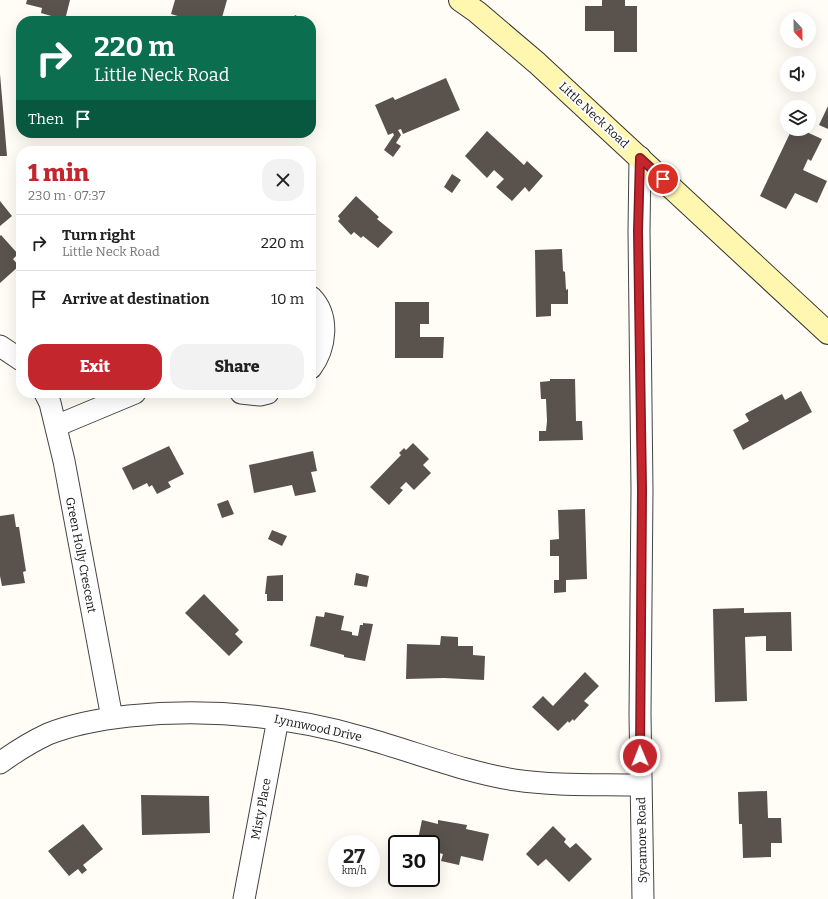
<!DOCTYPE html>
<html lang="en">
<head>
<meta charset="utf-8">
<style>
	:root { --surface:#fff; --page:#f2f2f2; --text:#222; --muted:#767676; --line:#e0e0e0; --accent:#c4262e }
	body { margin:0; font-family:Bitter,serif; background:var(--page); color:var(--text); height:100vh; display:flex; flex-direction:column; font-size:15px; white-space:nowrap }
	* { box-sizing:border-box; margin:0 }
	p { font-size:13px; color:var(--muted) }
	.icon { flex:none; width:22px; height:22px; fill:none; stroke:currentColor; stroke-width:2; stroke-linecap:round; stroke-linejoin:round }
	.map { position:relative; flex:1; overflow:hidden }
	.side { position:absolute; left:16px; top:146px; width:300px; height:252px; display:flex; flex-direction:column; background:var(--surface); border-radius:16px; box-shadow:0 4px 16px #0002 }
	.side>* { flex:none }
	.banner { position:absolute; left:16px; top:16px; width:300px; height:122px; border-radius:16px; box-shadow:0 4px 16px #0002; background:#0b6e4f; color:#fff; overflow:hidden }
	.needle { width:26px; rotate:158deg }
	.tools { position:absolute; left:780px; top:12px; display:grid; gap:8px }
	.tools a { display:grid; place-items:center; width:36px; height:36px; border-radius:50%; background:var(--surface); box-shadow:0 4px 16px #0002; font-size:20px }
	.speed { position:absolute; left:328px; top:835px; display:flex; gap:8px; font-size:20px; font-weight:700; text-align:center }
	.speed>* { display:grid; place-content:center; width:52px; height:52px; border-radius:50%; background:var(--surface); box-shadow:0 4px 16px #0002; line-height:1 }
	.speed small { font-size:10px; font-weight:400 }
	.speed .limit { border:2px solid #111; border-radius:6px; background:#fff; color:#111 }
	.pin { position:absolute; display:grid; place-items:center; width:34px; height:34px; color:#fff; margin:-17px; border:2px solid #fff; border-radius:50%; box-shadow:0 1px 4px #0007 }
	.me { position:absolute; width:44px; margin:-22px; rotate:359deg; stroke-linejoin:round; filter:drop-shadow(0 0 3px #0008) }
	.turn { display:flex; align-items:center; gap:14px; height:84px; padding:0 12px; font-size:18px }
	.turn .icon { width:52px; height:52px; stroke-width:2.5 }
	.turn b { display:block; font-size:28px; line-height:34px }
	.then { display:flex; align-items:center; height:38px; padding:0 12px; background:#0003; gap:8px; font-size:15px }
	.round { display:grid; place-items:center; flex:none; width:42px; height:42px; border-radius:16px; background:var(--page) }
	.overview { display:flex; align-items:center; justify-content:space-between; height:68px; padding:0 12px }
	h1 { font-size:24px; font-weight:800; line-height:30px; color:var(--accent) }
	.button { display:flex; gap:8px; margin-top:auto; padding:8px 12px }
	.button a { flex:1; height:46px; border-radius:16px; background:var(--accent); color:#fff; font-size:16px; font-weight:800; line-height:46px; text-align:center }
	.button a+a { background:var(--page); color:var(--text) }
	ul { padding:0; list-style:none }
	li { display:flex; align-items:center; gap:12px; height:56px; padding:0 12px; border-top:1px solid var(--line) }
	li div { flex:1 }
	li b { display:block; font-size:15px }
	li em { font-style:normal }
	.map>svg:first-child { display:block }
	.building { fill:#5a524d }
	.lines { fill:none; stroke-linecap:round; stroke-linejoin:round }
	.street-casing { stroke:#444; stroke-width:23 }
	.secondary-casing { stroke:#333; stroke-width:24 }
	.street { stroke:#fff; stroke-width:21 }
	.secondary { stroke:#fff6b0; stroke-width:22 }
	.route-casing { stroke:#7f191e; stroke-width:10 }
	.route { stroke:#c4262e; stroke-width:7 }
	.labels { text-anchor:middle; stroke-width:4; stroke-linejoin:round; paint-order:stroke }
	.street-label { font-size:12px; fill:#111; stroke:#fff }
</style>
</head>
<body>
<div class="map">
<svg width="828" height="899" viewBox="0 0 828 899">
	<rect width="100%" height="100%" fill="#fffdf5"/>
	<path class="building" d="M27,0h43l-5,20 -24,-7 1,-5 -16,-4z
		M175,0h52l-6,21h-40v-4l-10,-3z
		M602,0h23v6h12v46h-23v-21h-29v-25h17z
		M295,15l11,6h-14z
		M0,74l7,82h-7z
		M446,78l14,32 -57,24 -2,-5 -3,1 3,5 -5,8 5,3 -8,11 -9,-7 10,-15 -1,-2 -5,2 -13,-30 18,-8 2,3z
		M828,106v23l-9,-4z
		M792,129h8l22,10 -11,22 -3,-2 -5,11 24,11 -10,22 -22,-10 -9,16 -26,-13z
		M487,131l37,34 3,-4 16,15 -14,16 -4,-5 -13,14 -16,-14 8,-8 -10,-9 -7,8 -22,-22z
		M242,147l1,4h-12v-2z
		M452,174l9,6 -9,13 -8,-6z
		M356,196l23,21 -2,2 16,13 -15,16 -15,-12 -2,2 -7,-6 -3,3 -13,-14 2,-2 -2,-3z
		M0,201l12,15 -12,10z
		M1,235l17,19 -5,5 6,7 -19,17v-47z
		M562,249l1,22 2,1 1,18 2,-1v15h-17v12l-15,1 -1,-67z
		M395,302h34v22h-9v13h24l-1,21h-48z
		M550,379h25l1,42h6l1,19 -44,1v-10h7l1,-10 -1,-22h-5l-1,-17 10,-1z
		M801,391l11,21 -69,38 -10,-20 16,-9 -4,-7 37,-20 3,6z
		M413,443l16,16 -6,6 8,8 -17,17 -8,-8 -6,6 3,2 -14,15 -19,-18 31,-32 -2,-2 5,-5 2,2z
		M169,446l15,28 -16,8 3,5 -14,7 -5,-9 -3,2 -2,-4 -14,7 -11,-22z
		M313,451l4,20 -6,1 5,20 -21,4 -3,-11 -38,8 -5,-28z
		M228,500l6,14 -12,4 -5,-14z
		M585,509l2,70 -21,1v12l-12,1v-13h5v-24h-9v-16l9,-1 -1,-29z
		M14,514l2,13h3l7,44 -3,1 2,11 -23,3 -2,-10v-60z
		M272,530l15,6 -5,10 -14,-7z
		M356,573l13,3 -2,11 -13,-2z
		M283,575v26h-16v-7h-2l2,-18z
		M204,594l35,36 -4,4 8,8 -14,14 -44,-43z
		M744,608v5l47,-1 1,39h-26v-15l-21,1 2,64 -32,1 -2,-93z
		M325,612l19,4 -3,14 11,2v3l6,1 2,-11h3v-2l10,1 -8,37 -21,-4v-2l-34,-9 6,-30 8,1z
		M441,636l17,1v9h15v9l12,1 -1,24 -40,-2 -38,1 1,-35 33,1z
		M585,672l14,14 -15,15 5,4 -15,16 -1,-2 -4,4 -1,-2 -10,10 -26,-24 11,-11 10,10z
		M767,791l1,27h13l1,25h-11v14l-28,1 -1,-34h-3l-1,-32z
		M141,795l68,1 1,37 -68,2z
		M422,820l16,4v-4l29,5 -1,4 23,5 -6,27 -22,-5 -2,9 -18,-4 2,-7 -12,-3v-7h-14z
		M83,824l20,25 -20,16 4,5 -5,4 -4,-5 -9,7 -21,-25z
		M553,826l13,13 -2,3 6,6 6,-5 16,16 -23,23 -23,-23 -8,7 -12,-12z"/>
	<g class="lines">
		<g class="street-casing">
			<path id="street" d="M640,157l-1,74 3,259 -2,224 3,185
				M311,297c19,19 15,51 0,71
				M0,346l21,14
				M45,393l5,10 14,58 48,257
				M241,393l19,2 8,-2
				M56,426l79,-33
				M0,763c15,-11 31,-21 48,-29 25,-10 54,-15 81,-18 79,-8 160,0 236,22 50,14 99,34 150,42 41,6 84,4 126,5
				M244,899l34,-180"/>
		</g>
		<g class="secondary-casing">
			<path id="secondary" d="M460,0l17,12 60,51 291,270"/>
		</g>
		<use href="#street" class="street"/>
		<use href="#secondary" class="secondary"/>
	</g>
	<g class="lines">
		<g class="route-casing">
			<path id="route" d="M640,756l2,-266 -4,-259 2,-73 23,21"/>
		</g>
		<use href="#route" class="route"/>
	</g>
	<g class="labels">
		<g class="street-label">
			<text transform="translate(594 115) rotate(43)" y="4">Little Neck Road</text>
			<text transform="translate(81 555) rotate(79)" y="4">Green Holly Crescent</text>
			<text transform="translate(318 728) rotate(12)" y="4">Lynnwood Drive</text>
			<text transform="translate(261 809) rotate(-79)" y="4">Misty Place</text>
			<text transform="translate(642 840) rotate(-91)" y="4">Sycamore Road</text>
		</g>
	</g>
</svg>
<div class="tools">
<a><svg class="needle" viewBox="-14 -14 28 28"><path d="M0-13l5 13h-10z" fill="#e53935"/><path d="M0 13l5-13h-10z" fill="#767676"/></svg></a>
<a><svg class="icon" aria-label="sound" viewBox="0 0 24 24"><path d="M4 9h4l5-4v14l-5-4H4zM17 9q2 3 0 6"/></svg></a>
<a><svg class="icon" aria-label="layers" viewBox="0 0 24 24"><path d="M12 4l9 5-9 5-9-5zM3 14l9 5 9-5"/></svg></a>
</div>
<div class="speed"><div>27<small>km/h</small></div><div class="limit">30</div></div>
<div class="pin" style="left:663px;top:179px;background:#d93025"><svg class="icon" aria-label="arrive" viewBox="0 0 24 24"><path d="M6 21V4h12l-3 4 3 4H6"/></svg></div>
<svg class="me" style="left:640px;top:756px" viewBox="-20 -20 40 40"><circle r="17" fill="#c4262e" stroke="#fff" stroke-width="3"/><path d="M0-11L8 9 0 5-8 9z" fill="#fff"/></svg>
<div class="banner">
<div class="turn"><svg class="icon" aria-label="right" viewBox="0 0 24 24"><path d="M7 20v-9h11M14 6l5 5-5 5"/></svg><div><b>220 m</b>Little Neck Road</div></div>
<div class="then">Then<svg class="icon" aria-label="arrive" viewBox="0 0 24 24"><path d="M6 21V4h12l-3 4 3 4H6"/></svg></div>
</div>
<section class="side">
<div class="overview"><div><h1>1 min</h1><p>230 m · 07:37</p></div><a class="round"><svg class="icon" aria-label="close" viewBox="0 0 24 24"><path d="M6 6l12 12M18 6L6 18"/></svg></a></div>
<ul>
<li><svg class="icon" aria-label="right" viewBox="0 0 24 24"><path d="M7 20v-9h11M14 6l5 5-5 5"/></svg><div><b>Turn right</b><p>Little Neck Road</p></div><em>220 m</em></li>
<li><svg class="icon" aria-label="arrive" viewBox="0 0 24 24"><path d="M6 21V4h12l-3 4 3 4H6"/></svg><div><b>Arrive at destination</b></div><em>10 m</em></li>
</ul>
<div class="button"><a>Exit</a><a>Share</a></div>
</section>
</div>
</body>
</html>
